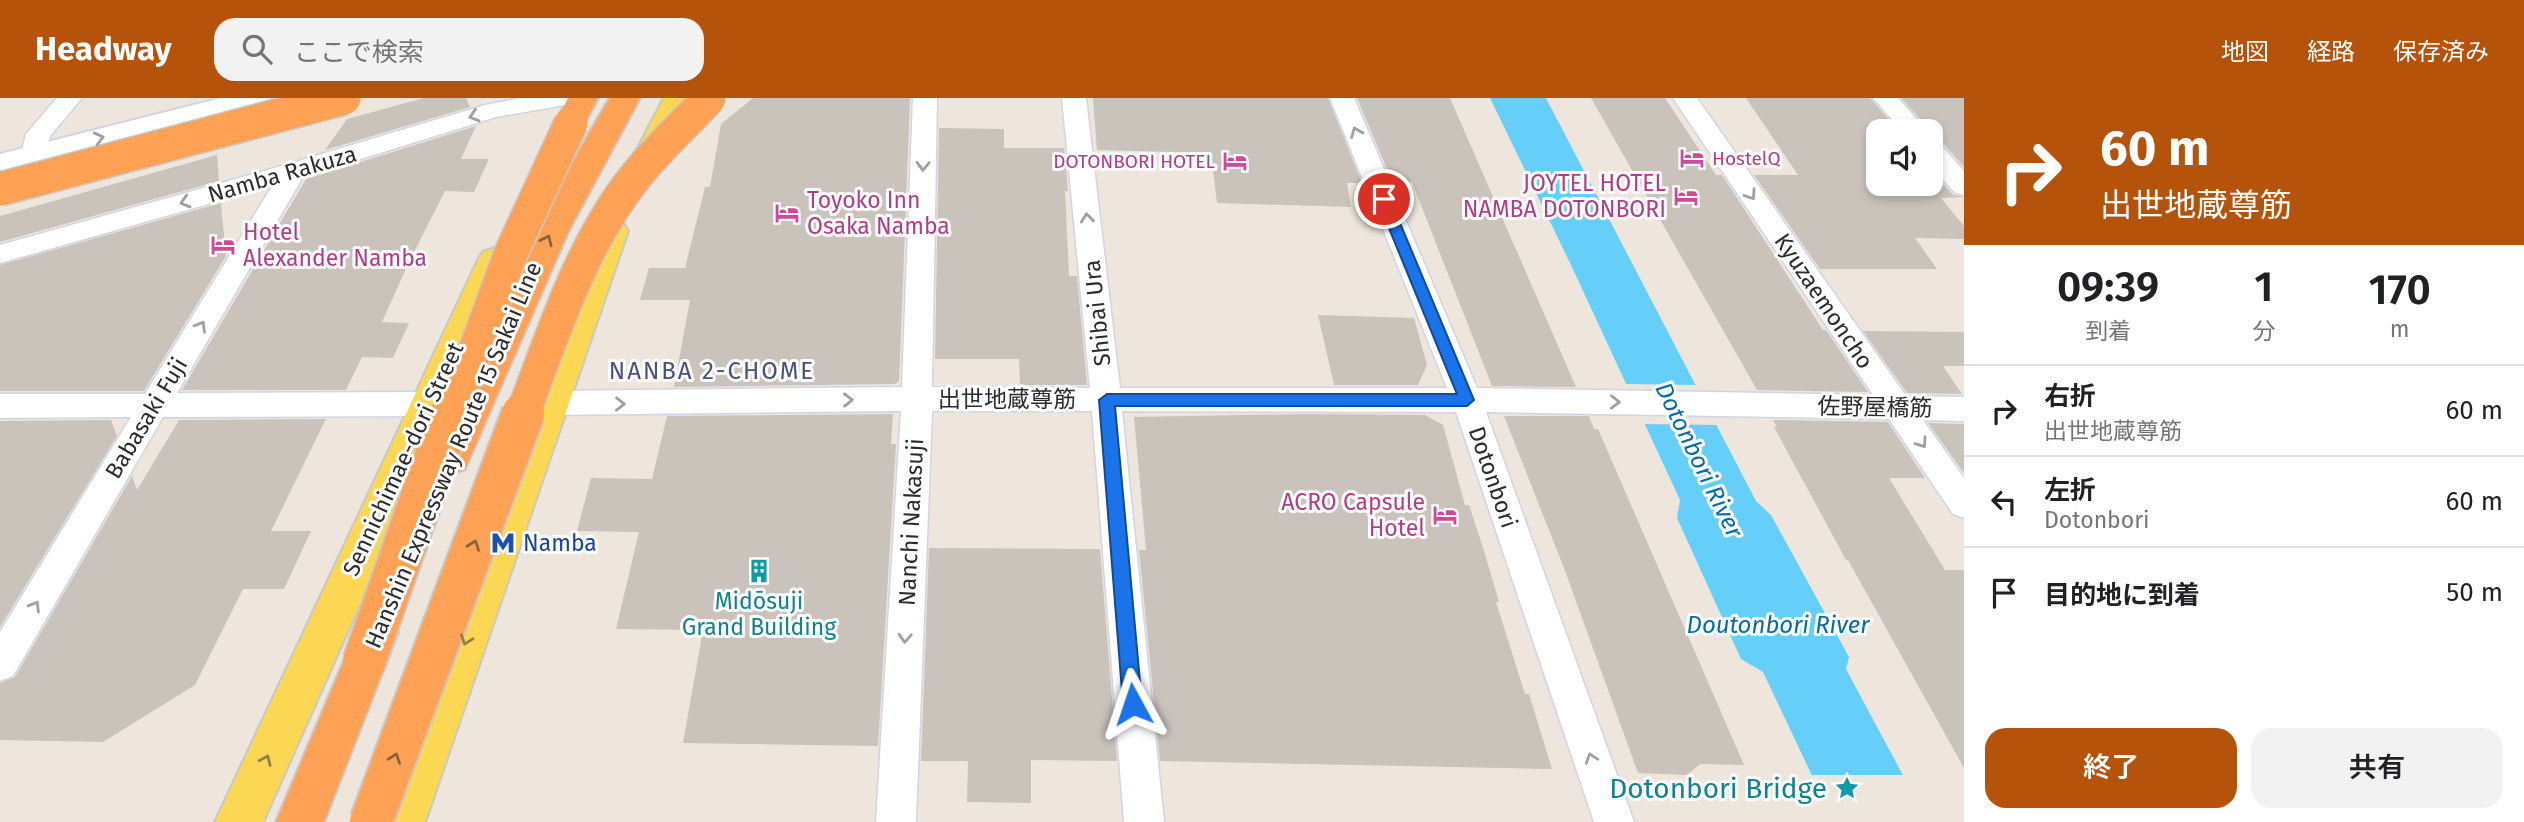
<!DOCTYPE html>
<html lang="ja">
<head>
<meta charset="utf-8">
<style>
	:root { --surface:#fff; --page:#f2f2f2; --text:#202124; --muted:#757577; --line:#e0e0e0; --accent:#b45309 }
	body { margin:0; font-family:"Fira Sans","Noto Sans JP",sans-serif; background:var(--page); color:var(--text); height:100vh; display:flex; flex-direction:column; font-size:26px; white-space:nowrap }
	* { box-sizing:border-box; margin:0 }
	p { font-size:23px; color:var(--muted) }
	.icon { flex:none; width:38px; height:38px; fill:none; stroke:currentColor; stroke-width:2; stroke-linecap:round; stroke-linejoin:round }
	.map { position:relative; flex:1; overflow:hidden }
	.drawer { display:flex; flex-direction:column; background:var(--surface); width:560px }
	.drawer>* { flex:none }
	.top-card { background:#b45309; color:#fff; overflow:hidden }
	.controls { position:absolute; left:1866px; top:21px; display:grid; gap:14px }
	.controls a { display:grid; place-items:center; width:77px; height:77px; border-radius:14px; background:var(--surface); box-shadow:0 4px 10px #0003; font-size:35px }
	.pin { position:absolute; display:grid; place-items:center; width:60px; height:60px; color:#fff; margin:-30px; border:4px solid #fff; border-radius:50%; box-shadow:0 2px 7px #0007 }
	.me { position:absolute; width:77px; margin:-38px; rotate:355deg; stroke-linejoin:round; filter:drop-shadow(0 0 5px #0008) }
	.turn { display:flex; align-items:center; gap:24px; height:147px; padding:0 21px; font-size:32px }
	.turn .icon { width:91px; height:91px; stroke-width:2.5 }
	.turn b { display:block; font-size:49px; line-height:60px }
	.eta { display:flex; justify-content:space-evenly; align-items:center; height:119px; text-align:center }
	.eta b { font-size:42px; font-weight:600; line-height:49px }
	.cta { display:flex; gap:14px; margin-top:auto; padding:14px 21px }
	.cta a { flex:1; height:80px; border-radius:21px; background:var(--accent); color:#fff; font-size:28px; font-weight:600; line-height:80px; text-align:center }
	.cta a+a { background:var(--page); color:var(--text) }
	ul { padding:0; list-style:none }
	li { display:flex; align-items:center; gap:21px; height:91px; padding:0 21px; border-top:2px solid var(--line) }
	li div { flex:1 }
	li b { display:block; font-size:26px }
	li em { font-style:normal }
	header { display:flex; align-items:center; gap:42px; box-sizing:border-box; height:98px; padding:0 35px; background:var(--accent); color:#fff }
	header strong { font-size:33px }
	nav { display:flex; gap:38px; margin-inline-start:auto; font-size:24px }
	.search { width:490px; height:63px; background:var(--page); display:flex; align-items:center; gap:18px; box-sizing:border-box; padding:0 24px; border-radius:21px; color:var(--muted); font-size:26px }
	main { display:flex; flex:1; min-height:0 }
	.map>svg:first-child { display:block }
	.water { fill:#66cff9 }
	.pier { fill:#eee6dc }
	.building { fill:#c9c3bb }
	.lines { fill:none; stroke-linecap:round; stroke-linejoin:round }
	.minor-casing { stroke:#d1d4e5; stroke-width:3 }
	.tertiary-casing { stroke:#d1d4e5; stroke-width:4 }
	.primary-casing { stroke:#c8c8c8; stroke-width:4 }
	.motorway-casing { stroke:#c8c8c8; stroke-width:4 }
	.minor { fill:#fff; fill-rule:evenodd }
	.tertiary { fill:#fff; fill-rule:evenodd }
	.primary { fill:#fcd753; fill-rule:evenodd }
	.motorway { fill:#ffa256; fill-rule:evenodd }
	.motorway-bridge-far1-casing { stroke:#c8c8c8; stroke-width:36; stroke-linecap:butt }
	.motorway-bridge-casing { stroke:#c8c8c8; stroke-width:46; stroke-linecap:butt }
	.motorway-bridge-far1 { stroke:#ffa256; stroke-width:33 }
	.motorway-bridge { stroke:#ffa256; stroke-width:42 }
	.oneway { stroke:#a0a0a0 }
	.oneway2 { stroke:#8a613e }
	.oneway3 { stroke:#94813f }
	.route { fill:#1a73e8; stroke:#114b97; stroke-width:2 }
	.labels { text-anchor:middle; stroke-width:6; stroke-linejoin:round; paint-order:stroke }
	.far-hotel-label { font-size:19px; fill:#b23c85; stroke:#fff; text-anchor:start }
	.street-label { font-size:23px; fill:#2b2b2b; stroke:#fff }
	.hotel-label { font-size:23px; fill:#b23c85; stroke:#fff; text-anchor:end }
	.transit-label { font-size:23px; fill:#164399; stroke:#fff; text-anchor:start }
	.culture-label { font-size:23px; fill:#0d838f; stroke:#fff }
	.neighbourhood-label { font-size:24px; letter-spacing:2px; fill:#475080; stroke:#fff }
	.water-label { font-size:24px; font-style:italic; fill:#026ca8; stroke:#fff }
	.near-culture-label { font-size:28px; fill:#0d838f; stroke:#fff; text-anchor:end }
</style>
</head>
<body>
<header>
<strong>Headway</strong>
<div class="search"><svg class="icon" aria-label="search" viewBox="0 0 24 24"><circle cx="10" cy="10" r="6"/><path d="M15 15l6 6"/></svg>ここで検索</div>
<nav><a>地図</a><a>経路</a><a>保存済み</a></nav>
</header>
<main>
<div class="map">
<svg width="1964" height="724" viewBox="0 0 1964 724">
	<rect width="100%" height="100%" fill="#eee6dc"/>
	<path class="water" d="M1490,0h56l210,403 15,14 78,142 -3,12 82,153h-94l-71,-150 -22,-13 -64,-141 3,-18 -109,-235z"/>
	<path class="pier" d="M1623,286l76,1 21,40 -79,-1z
		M1808,677h99l25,47h-102z"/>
	<path class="building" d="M424,0h42l4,9 -145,43 22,-31z
		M753,0h157l-10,262 -1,21 -4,3 -221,3 16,-87h-50l9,-32h36l20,-81h5l11,-63z
		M1093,0h235l34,85h-15l4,24 -134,-4 -6,-50 -114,-3z
		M1357,0h93l126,289 -84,-1 -80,-204 -19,1z
		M1591,0h74l51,77h6l101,155h3l42,62 -111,-2z
		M1746,0h124l29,33h-21v53h52v-15l23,26 11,2 -23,1 23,28v13l-49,-1 22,31h-117l-66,-94h44z
		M1901,0h63v69l-23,-26 -11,-2 -1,-10z
		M476,28l-15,33h28l-15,33 -29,-1 -35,69 -28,62 27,1 -16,35 -31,-1 -16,33h-164l124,-211z
		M939,30l65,1v19h60l4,43h-3l4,85h8l10,109h-67l-1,-26h-84z
		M217,57l2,26 -219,61v-26z
		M221,105l5,53 -82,135h-144v-126z
		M1318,217l96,3 13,47 -9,20h-84z
		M1863,233l101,1v34h-21l19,28 -55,-1z
		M893,316l-2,30h5l-18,302 -195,-3 20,-113 -87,-1 23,-97 -62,-1 14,-53 61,1 15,-63z
		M1306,316l119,1 18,10 22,80h4l16,49 14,48h-3l29,92h4l23,75 -392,-8 -21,-211h7l-12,-133z
		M1504,318h85l5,13h4l146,336 -44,-1 -13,11 -49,-2 -74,-205z
		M326,321l-55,112h40l-27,58h-41l-48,96 -92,57 -103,-2v-57l15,-6 117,-201 5,14 42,-70z
		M111,322l6,16 -117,191v-206z
		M1773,322l115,2 37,56h-36l56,92h19v198l-116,-208h-2l-72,-133h3z
		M1928,325l36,1v49z
		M929,450l171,1 17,212 -86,-1v43l-64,-1 1,-41h-47z"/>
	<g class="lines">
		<g class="minor-casing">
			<path id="minor" d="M57,0h25l-32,38 -5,19 -22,34 -9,2 -9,-2 -4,-6 20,-29 5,-20z
				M521,0h56l-4,5 -8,2 -69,12 -193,60 -126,216 251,-1 11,4 4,8 -4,8 -11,4 -265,1 -150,259 -13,5v-49l131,-215 -131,1v-24h145l127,-208 -272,77v-18l285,-80 200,-60z
				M913,0h24l-5,289 158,1 -28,-290h24l34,290h327l-117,-290h24l123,290 396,7 -200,-297h24l209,298 58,1v24l-41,-1 41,58v40l-11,-4 -64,-95 -403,-7 148,410h-40l-138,-410 -334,-1 42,411h-40l-32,-411h-160l-16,411h-40l25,-411 -349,4 -11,-4 -4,-8 4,-8 11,-4 350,-4z
				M1873,0h25l29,33h-25z
				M1930,43l9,2 25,28v24l-9,-2 -25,-28z"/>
		</g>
		<g class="tertiary-casing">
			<path id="tertiary" d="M221,0h50l-5,6 -266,70v-20z"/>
		</g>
		<g class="primary-casing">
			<path id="primary" d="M664,0h30l-37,70 -11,3 -11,-3 -4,-7z
				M612,122l11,3 5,8 -203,591h-48l219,-591 5,-8z
				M495,150l12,4 5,8 -249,562h-48l263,-562 5,-8z"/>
		</g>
		<g class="motorway-casing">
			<path id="motorway" d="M568,0h30l-17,32 -10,2 -10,-2 -5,-7z
				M610,0h30l-71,132 -104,239 -14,5 -14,-5 -5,-11c54,-123 108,-245 178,-360z
				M377,515l15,5 6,14 -74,190h-48l86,-204z"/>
		</g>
		<use href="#minor" class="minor"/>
		<use href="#tertiary" class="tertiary"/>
		<use href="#primary" class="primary"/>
		<use href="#motorway" class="motorway"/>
		<g class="motorway-bridge-far1-casing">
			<path id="motorway-bridge-far1" d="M0,91l344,-91
				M451,318l60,-163 60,-130
				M522,318c31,-81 59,-172 114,-240 22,-28 49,-52 73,-78"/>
		</g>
		<g class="motorway-bridge-casing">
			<path id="motorway-bridge" d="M364,564l87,-248
				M371,724l152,-408"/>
		</g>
		<use href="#motorway-bridge-far1" class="motorway-bridge-far1"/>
		<use href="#motorway-bridge" class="motorway-bridge"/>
	</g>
	<defs><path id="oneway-chevron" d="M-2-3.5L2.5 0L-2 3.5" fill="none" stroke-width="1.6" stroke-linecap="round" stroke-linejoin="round" transform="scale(1.75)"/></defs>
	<g class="oneway">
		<use href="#oneway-chevron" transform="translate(474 18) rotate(163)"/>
		<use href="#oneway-chevron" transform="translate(1356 34) rotate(-112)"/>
		<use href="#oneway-chevron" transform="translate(99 40) rotate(-14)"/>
		<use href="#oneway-chevron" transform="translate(923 68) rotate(92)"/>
		<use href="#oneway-chevron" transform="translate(1751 97) rotate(56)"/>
		<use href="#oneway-chevron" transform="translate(185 104) rotate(164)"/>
		<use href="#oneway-chevron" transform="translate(1087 120) rotate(-96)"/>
		<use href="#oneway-chevron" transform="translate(201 228) rotate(-59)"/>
		<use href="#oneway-chevron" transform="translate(848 302) rotate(-1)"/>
		<use href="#oneway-chevron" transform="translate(1615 304) rotate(1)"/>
		<use href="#oneway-chevron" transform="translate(620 306) rotate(1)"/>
		<use href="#oneway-chevron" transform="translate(1922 345) rotate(55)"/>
		<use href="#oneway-chevron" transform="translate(35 508) rotate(-59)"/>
		<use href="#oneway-chevron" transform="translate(905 540) rotate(93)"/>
		<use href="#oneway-chevron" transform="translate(1591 660) rotate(-109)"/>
	</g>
	<g class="oneway2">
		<use href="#oneway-chevron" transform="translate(547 142) rotate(-65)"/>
		<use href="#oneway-chevron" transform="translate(474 447) rotate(-70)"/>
		<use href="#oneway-chevron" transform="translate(395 660) rotate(-70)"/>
	</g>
	<g class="oneway3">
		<use href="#oneway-chevron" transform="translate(466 542) rotate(110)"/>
		<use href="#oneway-chevron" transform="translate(266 662) rotate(-66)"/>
	</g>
	<path class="route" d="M1384,96l6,5 84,201 -7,6h-352l27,298 -3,7 -6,2 -7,-2 -3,-7 -24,-304 8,-6h350l-80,-195z"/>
	<defs>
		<g id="hotel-bare" transform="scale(1.89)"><path d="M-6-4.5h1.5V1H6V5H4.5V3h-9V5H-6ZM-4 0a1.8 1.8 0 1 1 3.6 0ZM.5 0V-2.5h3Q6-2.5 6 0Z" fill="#d1479c" stroke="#fff" stroke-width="2.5" paint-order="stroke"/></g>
		<g id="metro-bare" transform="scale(1.89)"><path d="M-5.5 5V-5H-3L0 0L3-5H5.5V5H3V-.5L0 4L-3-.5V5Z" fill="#1a4fb4" stroke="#fff" stroke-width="2.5" paint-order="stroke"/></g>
		<g id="building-bare" transform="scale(1.89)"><path d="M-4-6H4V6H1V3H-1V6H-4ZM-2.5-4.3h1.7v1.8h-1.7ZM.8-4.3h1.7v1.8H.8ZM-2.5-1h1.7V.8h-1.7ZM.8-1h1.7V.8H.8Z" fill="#0f9aa8" stroke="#fff" stroke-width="2.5" paint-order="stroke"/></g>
		<g id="sight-bare" transform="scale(1.89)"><path d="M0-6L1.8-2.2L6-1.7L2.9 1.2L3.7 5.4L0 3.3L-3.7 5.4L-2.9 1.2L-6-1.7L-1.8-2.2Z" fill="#0f9aa8" stroke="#fff" stroke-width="2.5" paint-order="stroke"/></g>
	</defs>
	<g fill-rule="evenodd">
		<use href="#hotel-bare" x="1692" y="60"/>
		<use href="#hotel-bare" x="1235" y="63"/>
		<use href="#hotel-bare" x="1686" y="98"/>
		<use href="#hotel-bare" x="787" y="115"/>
		<use href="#hotel-bare" x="223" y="147"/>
		<use href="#hotel-bare" x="1445" y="417"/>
		<use href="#metro-bare" x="503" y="445"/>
		<use href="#building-bare" x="759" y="473"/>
		<use href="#sight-bare" x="1847" y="690"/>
	</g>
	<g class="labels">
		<g class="far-hotel-label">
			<text x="1712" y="67">HostelQ</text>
			<text x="1215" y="70" text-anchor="end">DOTONBORI HOTEL</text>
		</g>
		<g class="street-label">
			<text transform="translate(282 76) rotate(-16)" y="8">Namba Rakuza</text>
			<text transform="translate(1824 203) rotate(56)" y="8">Kyuzaemoncho</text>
			<text transform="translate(1097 215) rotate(-96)" y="8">Shibai Ura</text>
			<text x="1007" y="309">出世地蔵尊筋</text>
			<text transform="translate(1875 309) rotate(1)" y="8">佐野屋橋筋</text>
			<text transform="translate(146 320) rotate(-59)" y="8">Babasaki Fuji</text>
			<text transform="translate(453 357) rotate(-67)" y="8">Hanshin Expressway Route 15 Sakai Line</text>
			<text transform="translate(403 361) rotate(-65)" y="8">Sennichimae-dori Street</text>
			<text transform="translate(1493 379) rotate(71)" y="8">Dotonbori</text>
			<text transform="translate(911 424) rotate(-87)" y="8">Nanchi Nakasuji</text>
		</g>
		<g class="hotel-label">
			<text x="1666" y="93">JOYTEL HOTEL<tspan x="1666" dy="26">NAMBA DOTONBORI</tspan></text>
			<text x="807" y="110" text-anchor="start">Toyoko Inn<tspan x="807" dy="26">Osaka Namba</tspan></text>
			<text x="243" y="142" text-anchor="start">Hotel<tspan x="243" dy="26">Alexander Namba</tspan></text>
			<text x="1425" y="412">ACRO Capsule<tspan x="1425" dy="26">Hotel</tspan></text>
		</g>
		<g class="transit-label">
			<text x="523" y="453">Namba</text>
		</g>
		<g class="culture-label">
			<text x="759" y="511">Midōsuji<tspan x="759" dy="26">Grand Building</tspan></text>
		</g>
		<g class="neighbourhood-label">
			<text x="712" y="281">NANBA 2-CHOME</text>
		</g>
		<g class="water-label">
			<text transform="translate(1699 362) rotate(64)" y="8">Dotonbori River</text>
			<text x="1778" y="535">Doutonbori River</text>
		</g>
		<g class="near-culture-label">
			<text x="1827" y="700">Dotonbori Bridge</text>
		</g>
	</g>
</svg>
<div class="controls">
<a><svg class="icon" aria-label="sound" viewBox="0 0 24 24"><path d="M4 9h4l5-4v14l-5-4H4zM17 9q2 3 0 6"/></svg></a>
</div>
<div class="pin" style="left:1384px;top:101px;background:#d93025"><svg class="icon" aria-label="arrive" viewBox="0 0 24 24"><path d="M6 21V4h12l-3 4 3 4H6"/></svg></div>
<svg class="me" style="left:1133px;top:606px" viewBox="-20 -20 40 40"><path d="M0-17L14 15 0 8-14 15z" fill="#1a73e8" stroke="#fff" stroke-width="4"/></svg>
</div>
<section class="drawer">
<div class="top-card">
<div class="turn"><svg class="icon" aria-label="right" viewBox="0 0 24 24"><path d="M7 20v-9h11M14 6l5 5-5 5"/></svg><div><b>60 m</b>出世地蔵尊筋</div></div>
</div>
<div class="eta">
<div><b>09:39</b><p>到着</p></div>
<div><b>1</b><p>分</p></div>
<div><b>170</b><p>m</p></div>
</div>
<ul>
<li><svg class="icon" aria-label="right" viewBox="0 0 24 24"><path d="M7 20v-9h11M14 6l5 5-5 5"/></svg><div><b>右折</b><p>出世地蔵尊筋</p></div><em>60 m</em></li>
<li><svg class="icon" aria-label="left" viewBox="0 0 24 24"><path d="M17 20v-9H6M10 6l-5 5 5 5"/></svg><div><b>左折</b><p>Dotonbori</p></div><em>60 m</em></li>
<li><svg class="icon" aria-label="arrive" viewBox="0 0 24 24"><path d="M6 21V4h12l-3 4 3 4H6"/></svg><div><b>目的地に到着</b></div><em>50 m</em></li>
</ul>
<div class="cta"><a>終了</a><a>共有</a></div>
</section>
</main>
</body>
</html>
